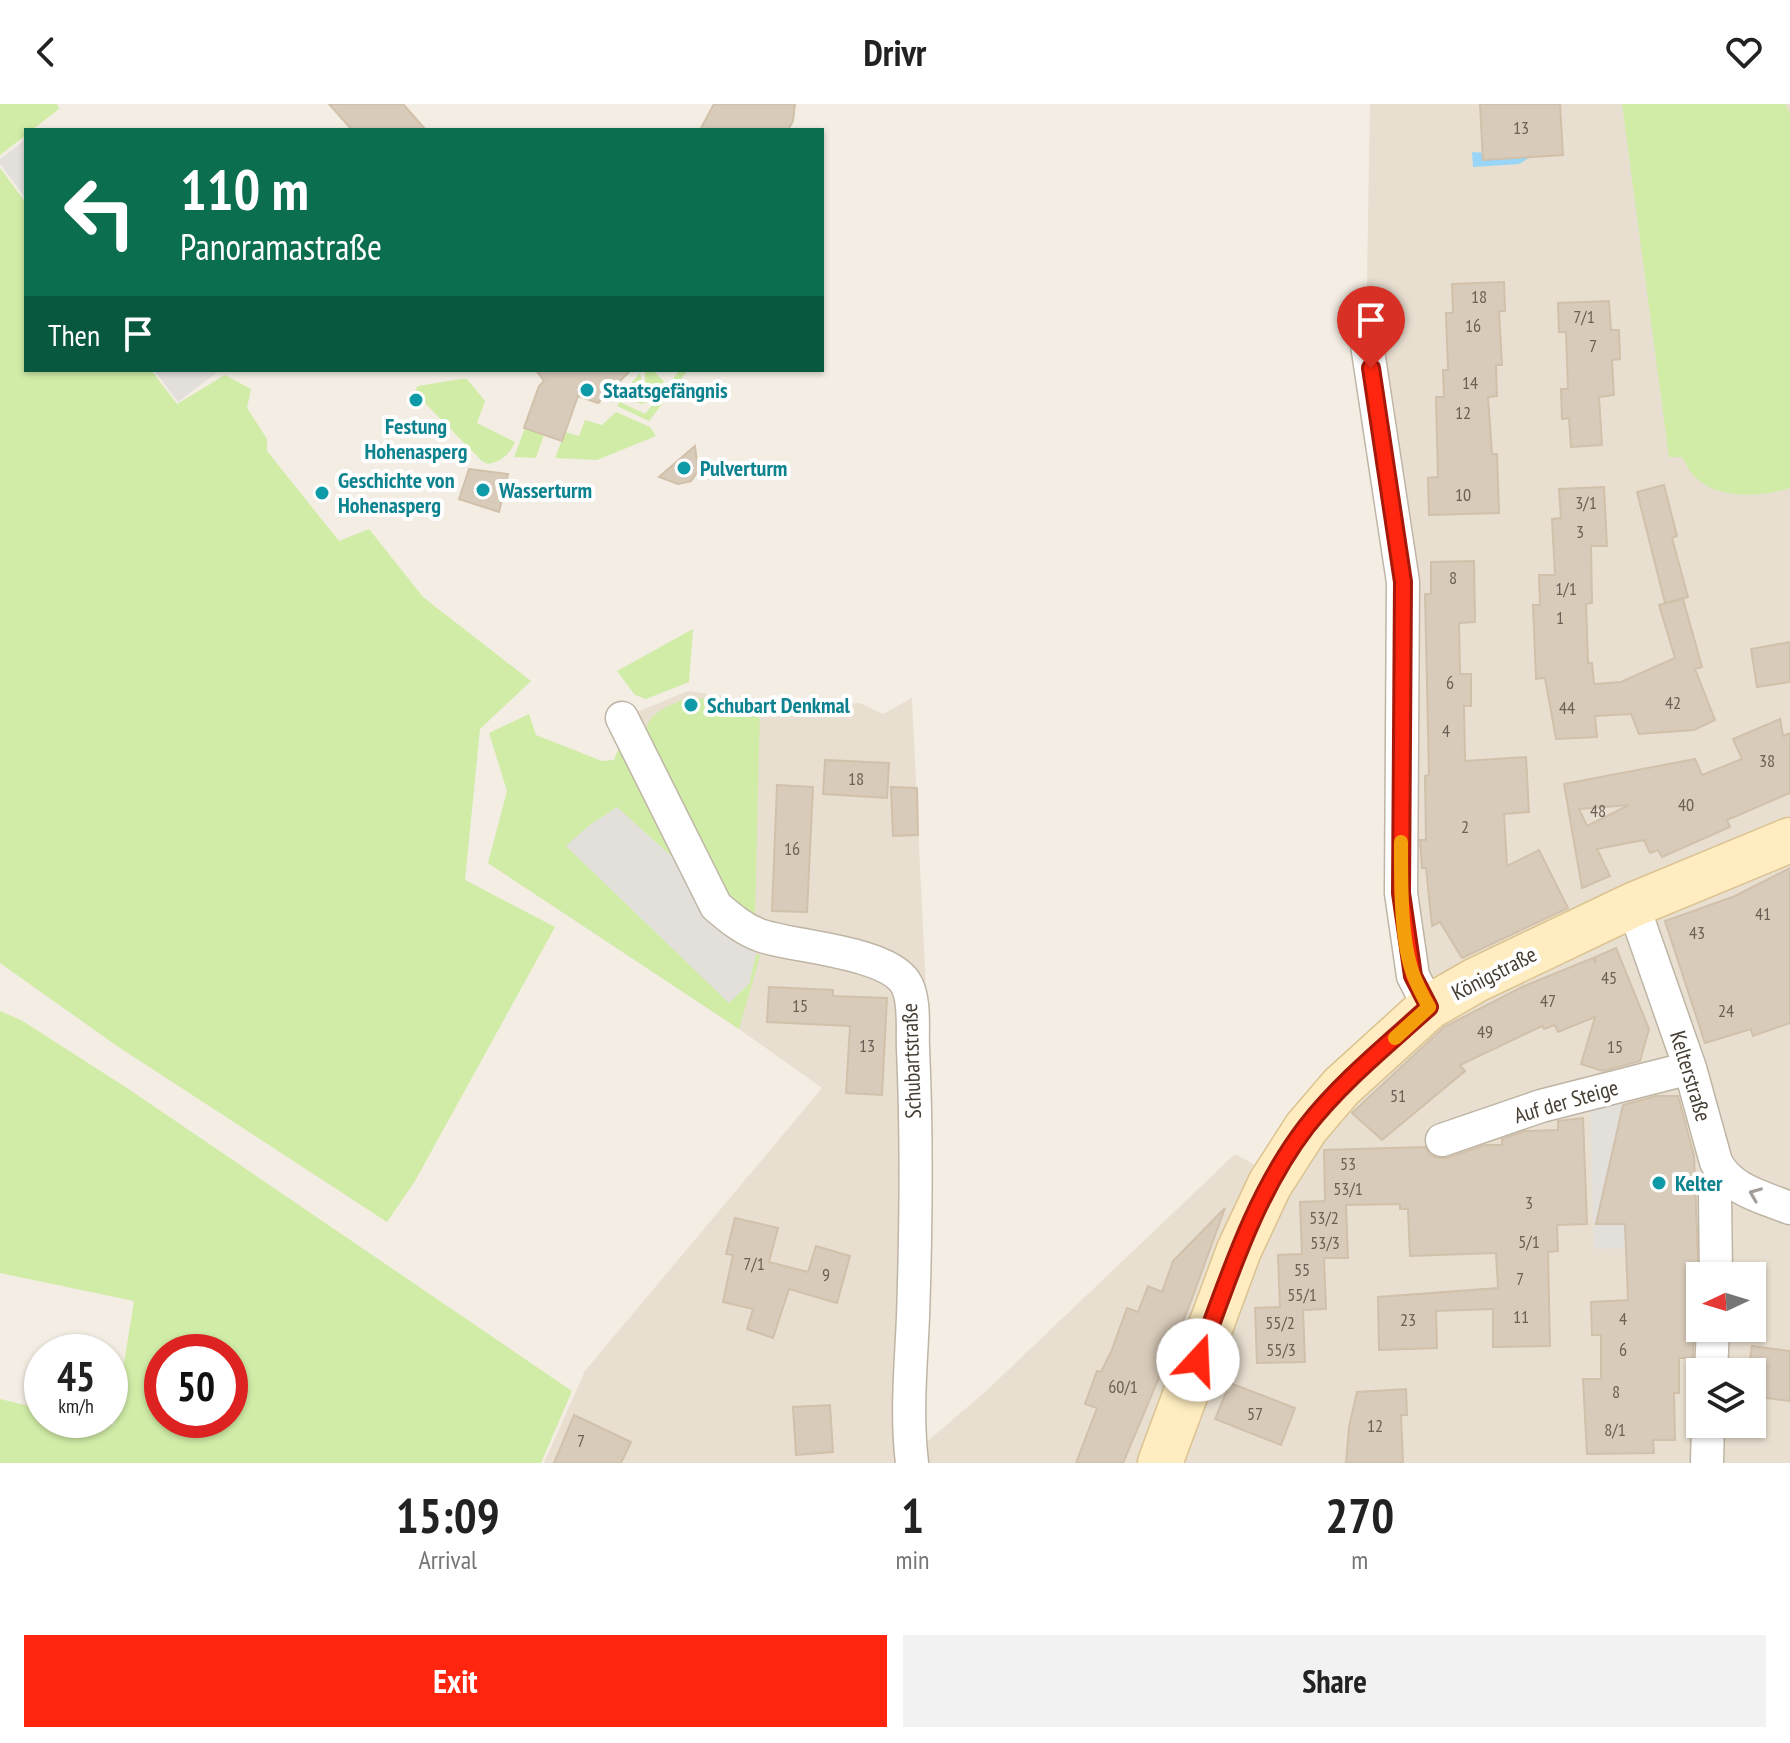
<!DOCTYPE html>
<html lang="en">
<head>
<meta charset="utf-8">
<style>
	:root { --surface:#fff; --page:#f2f2f2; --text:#222; --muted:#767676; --accent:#ff250e }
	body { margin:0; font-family:"PT Sans Narrow",sans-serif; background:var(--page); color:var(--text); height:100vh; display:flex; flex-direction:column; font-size:30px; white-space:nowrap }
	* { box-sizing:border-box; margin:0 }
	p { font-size:26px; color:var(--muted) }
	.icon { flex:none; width:44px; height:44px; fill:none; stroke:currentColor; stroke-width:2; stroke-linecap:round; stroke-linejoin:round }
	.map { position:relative; height:1359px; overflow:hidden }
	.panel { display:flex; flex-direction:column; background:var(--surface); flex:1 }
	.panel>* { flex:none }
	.hud { position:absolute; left:24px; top:24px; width:800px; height:244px; border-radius:0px; box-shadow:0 2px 6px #0004; background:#0b6e4f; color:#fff; overflow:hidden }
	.needle { width:52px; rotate:266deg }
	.tools { position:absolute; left:1686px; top:1158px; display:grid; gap:16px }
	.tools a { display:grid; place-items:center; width:80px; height:80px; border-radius:0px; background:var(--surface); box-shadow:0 2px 6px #0004; font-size:40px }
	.speed { position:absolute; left:24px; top:1230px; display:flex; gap:16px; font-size:40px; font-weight:700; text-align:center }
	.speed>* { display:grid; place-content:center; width:104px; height:104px; border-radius:50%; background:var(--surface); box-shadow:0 2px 6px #0004; line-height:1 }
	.speed small { font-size:20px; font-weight:400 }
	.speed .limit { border:12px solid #d22; background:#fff; color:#111 }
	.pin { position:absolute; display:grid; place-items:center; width:68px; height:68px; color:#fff; margin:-82px -34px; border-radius:50% 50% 50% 0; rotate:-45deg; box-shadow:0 0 8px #0007 }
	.pin .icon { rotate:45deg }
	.me { position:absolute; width:88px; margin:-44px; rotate:20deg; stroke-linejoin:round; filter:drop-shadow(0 0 6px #0008) }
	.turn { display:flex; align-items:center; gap:28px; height:168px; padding:0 24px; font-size:36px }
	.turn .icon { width:104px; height:104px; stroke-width:2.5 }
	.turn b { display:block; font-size:56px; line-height:68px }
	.then { display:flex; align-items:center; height:76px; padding:0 24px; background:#0003; gap:16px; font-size:30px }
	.eta { display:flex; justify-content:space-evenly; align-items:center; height:136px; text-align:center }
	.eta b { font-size:48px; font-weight:700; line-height:56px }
	.action { display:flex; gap:16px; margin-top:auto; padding:16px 24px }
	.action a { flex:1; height:92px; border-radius:0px; background:var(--accent); color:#fff; font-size:32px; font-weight:700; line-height:92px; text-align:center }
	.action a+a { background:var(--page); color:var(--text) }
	header { display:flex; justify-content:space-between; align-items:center; height:104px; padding:0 24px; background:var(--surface); font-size:36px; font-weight:700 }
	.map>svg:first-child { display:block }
	.residential { fill:#e8dfd0; fill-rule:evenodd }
	.green { fill:#d1eca7; fill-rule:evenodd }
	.parking { fill:#e3e0dc }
	.water { fill:#98d5f7 }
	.building { fill:#d9cbba; stroke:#d1c0aa; stroke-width:2; fill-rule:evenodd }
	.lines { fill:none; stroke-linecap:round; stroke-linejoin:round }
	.street-casing { stroke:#bfb5a5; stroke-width:35 }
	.secondary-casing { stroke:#dbc390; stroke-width:47 }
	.street { stroke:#fff; stroke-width:32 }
	.secondary { stroke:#ffedc1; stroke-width:44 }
	.oneway { stroke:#a29e99 }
	.route-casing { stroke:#a61809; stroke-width:20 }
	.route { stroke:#ff250e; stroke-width:14 }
	.slow { stroke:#f59e0b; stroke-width:14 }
	.culture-dot { fill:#0f9aa8; stroke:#fff; stroke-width:3 }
	.labels { text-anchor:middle; stroke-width:8; stroke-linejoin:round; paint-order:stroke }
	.number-label { font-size:18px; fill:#6b6055 }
	.culture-label { font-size:22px; font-weight:bold; fill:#0d838f; stroke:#fff; text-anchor:start }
	.street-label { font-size:22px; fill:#463d33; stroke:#fff }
</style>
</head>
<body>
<header><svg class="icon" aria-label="back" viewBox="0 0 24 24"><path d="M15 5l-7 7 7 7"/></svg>Drivr<svg class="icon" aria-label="heart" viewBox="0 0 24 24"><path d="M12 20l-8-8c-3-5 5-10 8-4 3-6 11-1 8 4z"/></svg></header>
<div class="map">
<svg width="1790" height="1359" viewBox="0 0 1790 1359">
	<rect width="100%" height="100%" fill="#f3ede3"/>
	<path class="residential" d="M1370,0h420v1359h-1246l41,-92 237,-283 -83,-59 -251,-166 34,-86 92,-17 5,-12 3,-30 66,-27 82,12 40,3 50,-3 23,11 29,-16 14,292 -8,459 66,-56 251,-239 40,22 154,-169 -16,-31 -10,-394 -37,-244zM1700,1172h52v52h-52zM1700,1268h52v52h-52z"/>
	<path class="green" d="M0,0h57l2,5 -27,21h-6v5l-26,20z
		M1622,0h163l5,9v375c-28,9 -70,12 -94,-10 -6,-5 -10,-14 -14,-21h-13z
		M0,64l26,35v167h125l26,34 48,-29 26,14 -4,19 20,31v12l72,90 30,-12 54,68 108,84 -51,48 -15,151 90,47 -140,254 -28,41 -270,-176 -117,-83z
		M645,266h7l12,11 -17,21 -6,2 -15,-7 -2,-5 16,-19 2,10 -7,9 9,5 7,-9 -6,-7z
		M680,266h8l-39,51 -32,-15 3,-4 25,12z
		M461,275h6l18,22 -8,22 38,19c-6,13 -13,19 -27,22l-6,-3 -68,-69 4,-6z
		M616,308l34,15 6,9 -59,24 -42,-2 10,-26 14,4 6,-16 17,5z
		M525,324l19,7 -8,23 -22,-1z
		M693,525l-4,53 -43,17 -11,-4 -18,-24z
		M690,593l70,9 -5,214 -21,-14 -88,-173c0,-21 27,-29 44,-36z
		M529,610l7,21 66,26 12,-1 6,-15 59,118 -89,-38 -24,21 183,138 7,-30 4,2 -21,73 -251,-166 19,-72 -18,-58z
		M0,907l21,9 106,68 445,303 -31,72h-541v-64l42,10v11h49l23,5 20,-124 -134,-28zM162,1248h68v68h-68z"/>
	<path class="parking" d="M26,35v60l-26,-35v-5z
		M154,266h66l-42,32z
		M617,703l62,56 37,61 40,30 -7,30 -20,19 -163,-157 24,-21z
		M1624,997l-4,17 6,130 -32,1 -4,-140z"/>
	<path class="water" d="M1472,48l60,4 -13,8 -46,3z"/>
	<path class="building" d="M329,0h74l23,26h-74z
		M714,0h81l-2,17 -5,9h-88z
		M1480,0h80l3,51 -80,5z
		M1504,178l1,29h-6l3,54h-6l1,31 -9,1 4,57h5l2,59 -70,2 -1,-37 10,-1 -2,-80h8l-1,-27h5l-2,-57h7l-1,-29z
		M1609,197l2,29h8l1,29 -8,1 2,35 -15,2 3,48 -31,2 -2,-29 -7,1 -1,-30h7l-2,-57h-7l-1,-29z
		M536,266h95l-33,33 -20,-7 -16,45 -38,-13 15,-42 5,-5z
		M695,342l3,25 -7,10 -13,3 -19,-7z
		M469,365l39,5 -9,38 -40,-13z
		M1664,381l13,51 -5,2 16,59 -23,6 -28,-111z
		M1604,383l3,59h-16l1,57 -6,1 2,59h4l2,21 27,-2 54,-24 -16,-53 24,-6 19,68 -7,2 20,51 -21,10 -55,4 -8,-20 -36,2 2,21 -41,2 -11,-61 -9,1 -3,-74h7l-1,-30h16l-3,-56 9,-1 -2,-29z
		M1474,457l1,61 -16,1 1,51h11v32h-7l1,55 61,-4 3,55 -25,2 3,52 32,-16 29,58 -106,50 -22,-36 -8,4 -6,-58h-4l-2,-28h6l-1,-64 4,-1 -4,-181h6v-32z
		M1790,538v40l-33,5 -6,-38z
		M1780,615l3,17 7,-3v60l-63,27 3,7 -68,30 -4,-7 -8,3 -6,-13 -47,9 13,27 -28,12 -18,-104 131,-25 7,16 40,-16 -9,-20zM1629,701l-42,21 -8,-17z
		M825,656l64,3 -2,35 -64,-4z
		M777,681l36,2 -6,125 -35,-1z
		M891,683l26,1 1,47 -25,1z
		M1790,764v155l-37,13 -2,-7 -46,14 -40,-122 70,-25z
		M1616,844l33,81 -9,32 -37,10 -22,-7 14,-47 -37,15 -3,-7 -11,4 -2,-3 -82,39 5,6 -83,69 -30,-27 92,-86 80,-41 69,-28 3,5 -1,-6z
		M769,883l64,3v6l54,2 -5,97 -36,-2 4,-67 -83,-4z
		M1656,992h22l16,60 5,128h-6v74h-14v35h-5l1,47h-22l1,13 -67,1 -4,-75h18v-44h-9l-1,-33 37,-2 -3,-76h-29l27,-119z
		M1583,1014l4,106 -30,1 1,26 -10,1 2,94 -57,1v-38l-57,2 1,37 -58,2 -1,-53 120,-9 -2,-35 -86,3 -2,-47h-8v-5l-54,1 2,53h-24l2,51 -23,1 2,52 -48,1 -2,-55 25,-1 -2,-52 24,-1 -2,-52 25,-1 -1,-51 101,-3 5,8 8,3h9l38,-13h17v-6l24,-8 32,-1v-9z
		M1225,1104l-35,96 -67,159h-47l21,-55 -12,-4 12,-33 4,1 10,-20 16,-44 11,4 10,-26 14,6 11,-31z
		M735,1114l43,10 -9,34 39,10 8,-26 34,10 -13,47 -48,-14 -16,49 -26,-9 6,-20 -30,-7 10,-47 -7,-1z
		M1752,1242l38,5v50l-38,-5v-24h-4z
		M1230,1279l65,25 -14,37 -66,-26z
		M1406,1285l1,26h-6l2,48h-57l3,-36 8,-35z
		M830,1301l3,47 -37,3 -3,-48z
		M574,1311l57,27 -10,21h-67z"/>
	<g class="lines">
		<g class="street-casing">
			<path id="street" d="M1366,234l37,244 -2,311 12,83 16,31
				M622,614l94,188c14,12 28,24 46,30 34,11 123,16 143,46 11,16 7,48 8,66 4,89 3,180 0,269 -2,48 -7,97 -1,146
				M1633,801l57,163 26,94c14,28 46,35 74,46
				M1442,1036l99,-34 149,-38
				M1716,1172l-1,-80 7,-22
				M1711,1268l2,-44
				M1707,1359l1,-39"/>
		</g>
		<g class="secondary-casing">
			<path id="secondary" d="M1160,1359l79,-213 31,-66 36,-56 35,-41 88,-80 47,-27 157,-75 157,-65"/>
		</g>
		<use href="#street" class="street"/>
		<use href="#secondary" class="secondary"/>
	</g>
	<defs><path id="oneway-chevron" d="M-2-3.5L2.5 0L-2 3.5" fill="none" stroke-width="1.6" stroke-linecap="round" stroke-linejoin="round" transform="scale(2)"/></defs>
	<use class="oneway" href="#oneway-chevron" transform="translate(1755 1090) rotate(-158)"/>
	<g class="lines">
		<g class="route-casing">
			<path id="route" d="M1198,1256c30,-80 56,-165 108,-233 35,-45 81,-82 123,-120l-16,-31 -12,-83 2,-311 -32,-214"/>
		</g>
		<use href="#route" class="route"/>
		<path class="slow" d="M1395,934l34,-31c-5,-9 -10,-18 -14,-28 -15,-34 -14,-99 -14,-137"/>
	</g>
	<g class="culture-dot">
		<circle cx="587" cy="286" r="8"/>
		<circle cx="416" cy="296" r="8"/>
		<circle cx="684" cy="364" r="8"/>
		<circle cx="483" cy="386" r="8"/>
		<circle cx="322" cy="389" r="8"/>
		<circle cx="691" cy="601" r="8"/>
		<circle cx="1659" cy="1079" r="8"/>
	</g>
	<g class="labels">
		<g class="number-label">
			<text x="1521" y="30">13</text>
			<text x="1479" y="199">18</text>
			<text x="1584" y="219">7/1</text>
			<text x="1473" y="228">16</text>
			<text x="1593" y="248">7</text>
			<text x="1470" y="285">14</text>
			<text x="1463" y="315">12</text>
			<text x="1463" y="397">10</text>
			<text x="1586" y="405">3/1</text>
			<text x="1580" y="434">3</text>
			<text x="1453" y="480">8</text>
			<text x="1566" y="491">1/1</text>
			<text x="1560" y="520">1</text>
			<text x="1450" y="585">6</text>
			<text x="1673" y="605">42</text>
			<text x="1567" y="610">44</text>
			<text x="1446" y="633">4</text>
			<text x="1767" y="663">38</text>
			<text x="856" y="681">18</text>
			<text x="1686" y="707">40</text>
			<text x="1598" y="713">48</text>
			<text x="1465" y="729">2</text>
			<text x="792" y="751">16</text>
			<text x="1763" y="816">41</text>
			<text x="1697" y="835">43</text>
			<text x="1609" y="880">45</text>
			<text x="1548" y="903">47</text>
			<text x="800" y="908">15</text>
			<text x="1726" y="913">24</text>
			<text x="1485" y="934">49</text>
			<text x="867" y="948">13</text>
			<text x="1615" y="949">15</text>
			<text x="1398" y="998">51</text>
			<text x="1348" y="1066">53</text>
			<text x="1348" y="1091">53/1</text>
			<text x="1529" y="1105">3</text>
			<text x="1324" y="1120">53/2</text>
			<text x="1529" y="1144">5/1</text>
			<text x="1325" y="1145">53/3</text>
			<text x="754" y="1166">7/1</text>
			<text x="1302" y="1172">55</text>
			<text x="826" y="1177">9</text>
			<text x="1520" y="1181">7</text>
			<text x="1302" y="1197">55/1</text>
			<text x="1521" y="1219">11</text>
			<text x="1623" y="1221">4</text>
			<text x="1408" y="1222">23</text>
			<text x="1280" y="1225">55/2</text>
			<text x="1281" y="1252">55/3</text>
			<text x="1623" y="1252">6</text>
			<text x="1123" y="1289">60/1</text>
			<text x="1616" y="1294">8</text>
			<text x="1255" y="1316">57</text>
			<text x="1375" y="1328">12</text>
			<text x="1615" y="1332">8/1</text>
			<text x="581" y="1343">7</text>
		</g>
		<g class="culture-label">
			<text x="603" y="294">Staatsgefängnis</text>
			<text x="416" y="330" text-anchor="middle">Festung<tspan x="416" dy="25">Hohenasperg</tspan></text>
			<text x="700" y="372">Pulverturm</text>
			<text x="338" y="384">Geschichte von<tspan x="338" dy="25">Hohenasperg</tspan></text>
			<text x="499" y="394">Wasserturm</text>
			<text x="707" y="609">Schubart Denkmal</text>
			<text x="1675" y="1087">Kelter</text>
		</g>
		<g class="street-label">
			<text transform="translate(1494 869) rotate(-27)" y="8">Königstraße</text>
			<text transform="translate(911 957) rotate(-92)" y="8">Schubartstraße</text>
			<text transform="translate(1691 972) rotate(73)" y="8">Kelterstraße</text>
			<text transform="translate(1566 997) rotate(-16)" y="8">Auf der Steige</text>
		</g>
	</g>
</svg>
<div class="tools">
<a><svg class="needle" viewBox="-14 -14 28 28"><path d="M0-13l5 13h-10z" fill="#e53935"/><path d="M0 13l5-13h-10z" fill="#767676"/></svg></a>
<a><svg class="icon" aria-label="layers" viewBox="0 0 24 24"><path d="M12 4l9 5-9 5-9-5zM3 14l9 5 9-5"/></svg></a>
</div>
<div class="speed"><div>45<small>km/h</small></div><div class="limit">50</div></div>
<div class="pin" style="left:1371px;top:264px;background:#d93025"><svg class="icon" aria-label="arrive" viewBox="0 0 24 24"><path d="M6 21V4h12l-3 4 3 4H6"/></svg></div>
<svg class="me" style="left:1198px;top:1256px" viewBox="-20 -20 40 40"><circle r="19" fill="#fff"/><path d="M0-13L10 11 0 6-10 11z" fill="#ff250e"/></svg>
<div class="hud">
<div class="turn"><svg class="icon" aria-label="left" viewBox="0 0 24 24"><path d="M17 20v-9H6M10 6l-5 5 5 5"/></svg><div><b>110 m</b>Panoramastraße</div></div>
<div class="then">Then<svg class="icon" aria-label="arrive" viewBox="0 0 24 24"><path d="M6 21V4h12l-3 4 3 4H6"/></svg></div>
</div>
</div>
<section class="panel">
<div class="eta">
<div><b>15:09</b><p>Arrival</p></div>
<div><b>1</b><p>min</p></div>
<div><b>270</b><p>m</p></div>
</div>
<div class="action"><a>Exit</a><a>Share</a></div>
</section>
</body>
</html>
